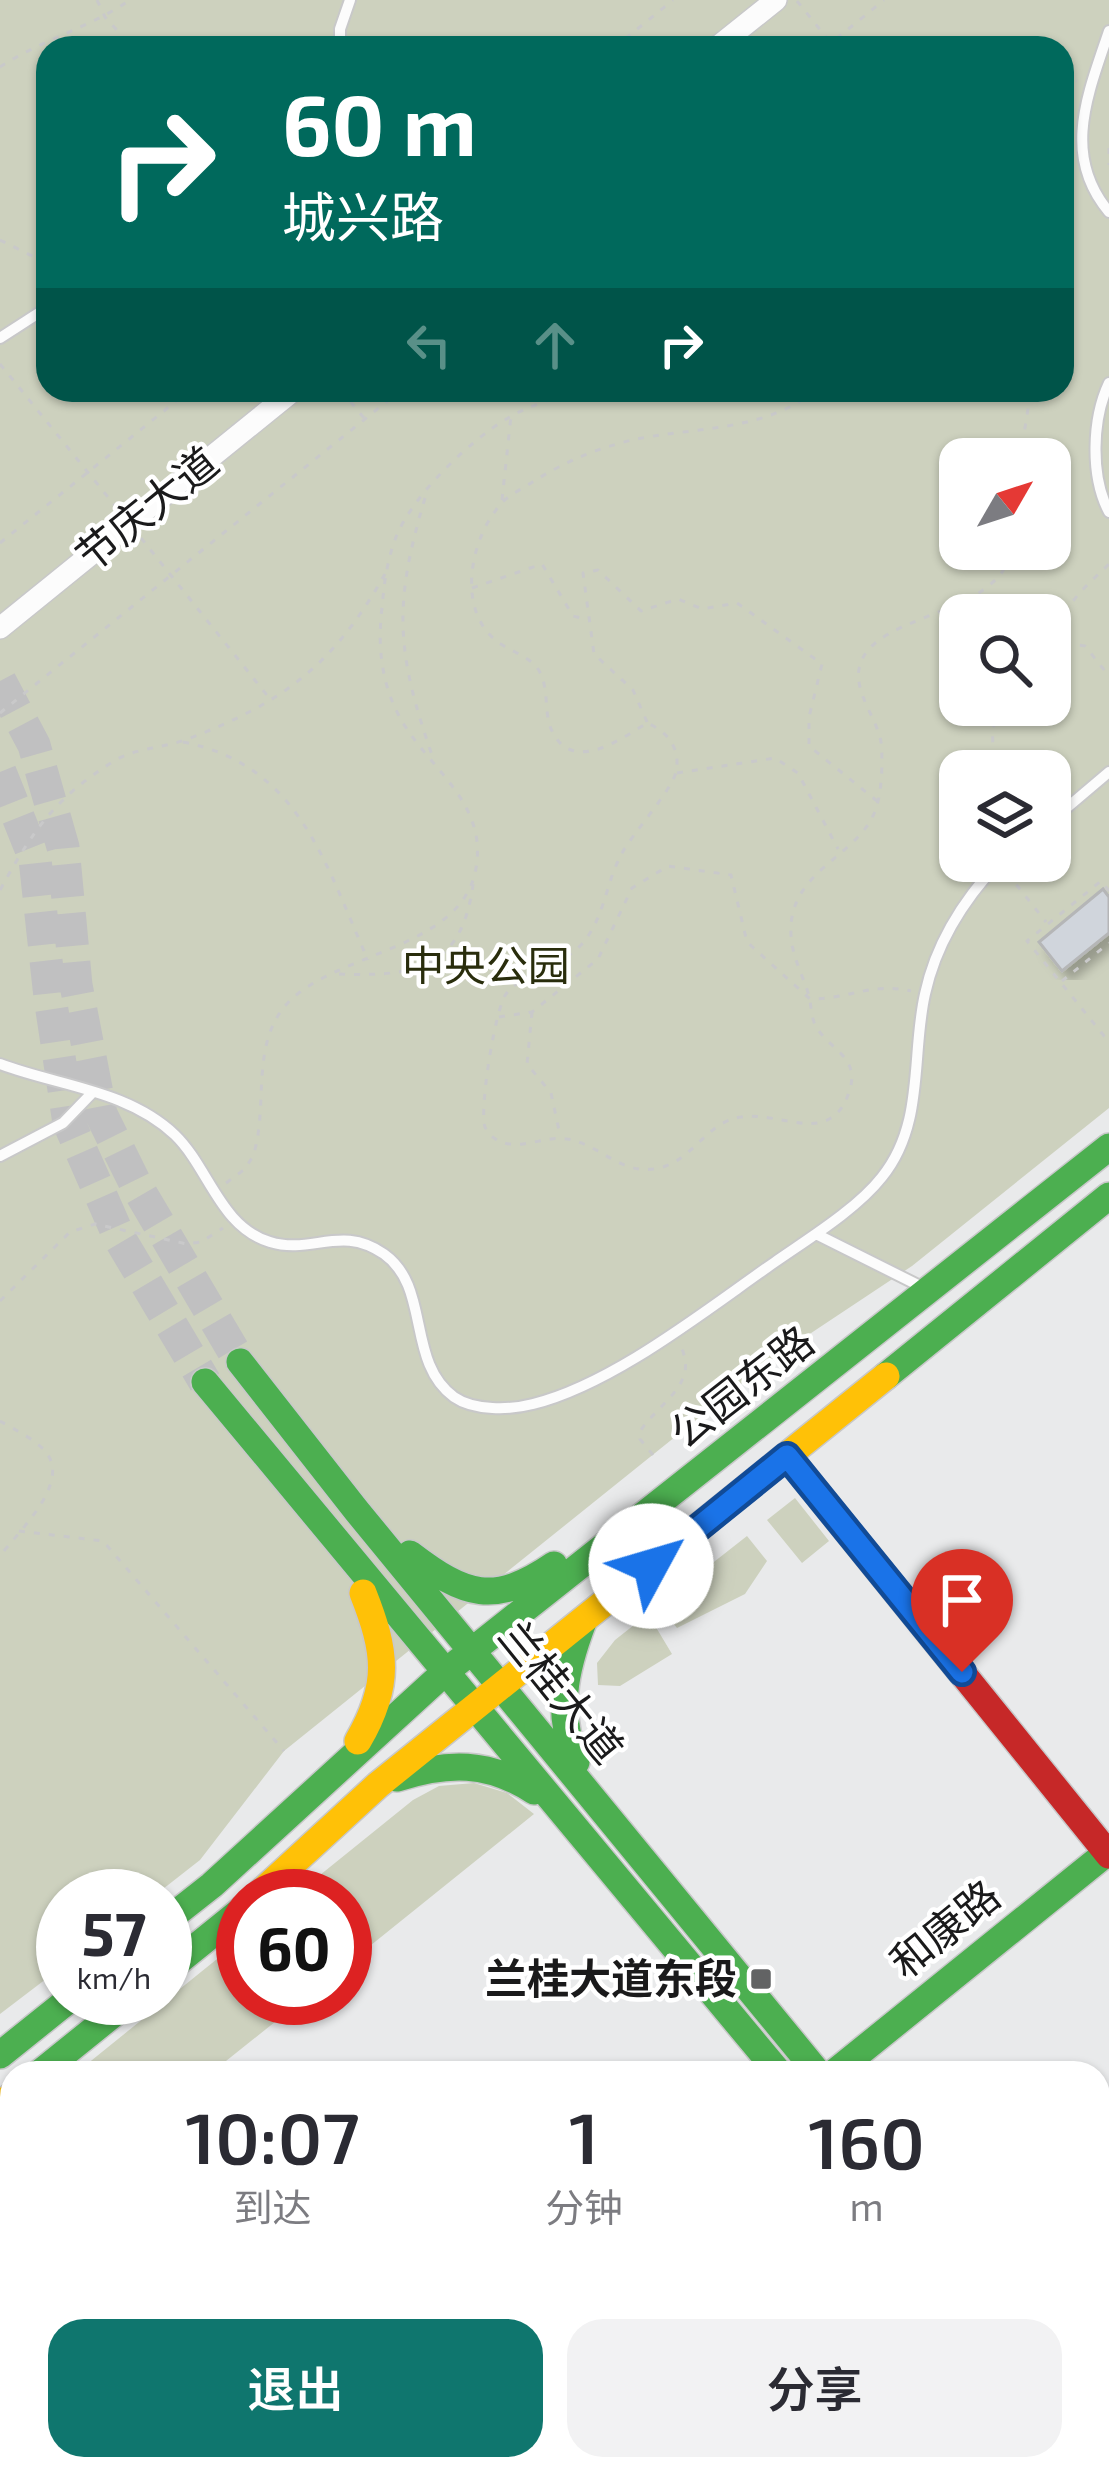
<!DOCTYPE html>
<html lang="zh">
<head>
<meta charset="utf-8">
<style>
	:root { --surface:#fff; --page:#f2f2f3; --text:#2b2b33; --muted:#7c7c81; --accent:#0f766e }
	body { margin:0; font-family:"Exo 2","Noto Sans SC",sans-serif; background:var(--page); color:var(--text); height:100vh; display:flex; flex-direction:column; font-size:45px; white-space:nowrap }
	* { box-sizing:border-box; margin:0 }
	p { font-size:39px; color:var(--muted) }
	.icon { flex:none; width:66px; height:66px; fill:none; stroke:currentColor; stroke-width:2; stroke-linecap:round; stroke-linejoin:round }
	.map { position:relative; flex:1; overflow:hidden }
	.panel { position:absolute; left:0px; top:2061px; width:1110px; height:420px; display:flex; flex-direction:column; background:var(--surface); border-radius:36px 36px 0 0; box-shadow:0 3px 9px #0004 }
	.panel>* { flex:none }
	.guide { position:absolute; left:36px; top:36px; width:1038px; height:366px; border-radius:36px; box-shadow:0 3px 9px #0004; background:#00695c; color:#fff; overflow:hidden }
	.needle { width:78px; rotate:51deg }
	.controls { position:absolute; left:939px; top:438px; display:grid; gap:24px }
	.controls a { display:grid; place-items:center; width:132px; height:132px; border-radius:24px; background:var(--surface); box-shadow:0 3px 9px #0004; font-size:60px }
	.speed { position:absolute; left:36px; top:1869px; display:flex; gap:24px; font-size:60px; font-weight:700; text-align:center }
	.speed>* { display:grid; place-content:center; width:156px; height:156px; border-radius:50%; background:var(--surface); box-shadow:0 3px 9px #0004; line-height:1 }
	.speed small { font-size:30px; font-weight:400 }
	.speed .limit { border:18px solid #d22; background:#fff; color:#111 }
	.pin { position:absolute; display:grid; place-items:center; width:102px; height:102px; color:#fff; margin:-123px -51px; border-radius:50% 50% 50% 0; rotate:-45deg; box-shadow:0 0 12px #0007 }
	.pin .icon { rotate:45deg }
	.me { position:absolute; width:132px; margin:-66px; rotate:51deg; stroke-linejoin:round; filter:drop-shadow(0 0 9px #0008) }
	.turn { display:flex; align-items:center; gap:42px; height:252px; padding:0 48px; font-size:54px }
	.turn .icon { width:156px; height:156px; stroke-width:2.5 }
	.turn b { display:block; font-size:84px; line-height:102px }
	.lanes { display:flex; align-items:center; height:114px; padding:0 48px; background:#0003; justify-content:center; gap:60px; direction:ltr }
	.lanes .off { opacity:.35 }
	.eta { display:flex; justify-content:space-evenly; align-items:center; height:204px; text-align:center }
	.eta b { font-size:72px; font-weight:600; line-height:84px }
	.button { display:flex; gap:24px; margin-top:auto; padding:24px 48px }
	.button a { flex:1; height:138px; border-radius:36px; background:var(--accent); color:#fff; font-size:48px; font-weight:600; line-height:138px; text-align:center }
	.button a+a { background:var(--page); color:var(--text) }
	.map>svg:first-child { display:block }
	.green { fill:#cdd1be; fill-rule:evenodd }
	.building { fill:#d0d5dc; stroke:#b5b6b7; stroke-width:3; filter:url(#shadow) }
	.lines { fill:none; stroke-linecap:round; stroke-linejoin:round }
	.primary-tunnel { stroke:#c0c0c1; stroke-width:33; stroke-dasharray:33 16; stroke-linecap:butt }
	.lane-casing { stroke:#c8c8c9; stroke-width:14 }
	.street-casing { stroke:#c8c8c9; stroke-width:24 }
	.fast-casing { stroke:#c8c8c9; stroke-width:30 }
	.slow-casing { stroke:#c8c8c9; stroke-width:30 }
	.jam-casing { stroke:#c8c8c9; stroke-width:30 }
	.path { stroke:#c9c9ca; stroke-width:3; stroke-dasharray:6 9; stroke-linecap:butt }
	.lane { stroke:#fcfcfc; stroke-width:10 }
	.street { stroke:#fcfcfc; stroke-width:21 }
	.fast { stroke:#4caf50; stroke-width:27 }
	.slow { stroke:#ffc107; stroke-width:27 }
	.jam { stroke:#c62828; stroke-width:27 }
	.route-casing { stroke:#114b97; stroke-width:30 }
	.route { stroke:#1a73e8; stroke-width:21 }
	.poi-dot { fill:#626364; stroke:#fff; stroke-width:4.5 }
	.labels { text-anchor:middle; stroke-width:9; stroke-linejoin:round; paint-order:stroke }
	.street-label { font-size:42px; fill:#1a1a1b; stroke:#fff }
	.park-label { font-size:42px; fill:#292d0c; stroke:#fff }
	.poi-label { font-size:42px; font-weight:bold; fill:#1a1a1b; stroke:#fff; text-anchor:end }
</style>
</head>
<body>
<div class="map">
<svg width="1109" height="2481" viewBox="0 0 1109 2481">
	<defs>
		<filter id="shadow"><feDropShadow dx="9" dy="9" stdDeviation="6" flood-color="#0004"/></filter>
	</defs>
	<rect width="100%" height="100%" fill="#e9eaeb"/>
	<path class="green" d="M0,0h1109v1108l-197,158 -140,93 -488,392 -84,109 -46,36h-91v70l-63,48zM48,48h1014v342h-1014zM960,459h90v90h-90zM960,615h90v90h-90zM960,771h90v90h-90z
		M795,1498l34,43 -27,22 -35,-43z
		M747,1536l20,25 -22,33 -68,34 -18,-23z
		M648,1614l24,40 -52,32 -22,-1 -1,-22 18,-23z
		M474,1783l33,10 27,21 -189,152v-70h-51l119,-96 26,-14z
		M243,1938v60h62l-94,75h-135z
		M12,2125v135l-12,-5v-121z
		M346,2469h103l-11,12h-82z"/>
	<path class="building" d="M1103,889l6,8v36l-47,38 -23,-29z"/>
	<g class="lines">
		<path class="primary-tunnel" d="M0,681l34,64 29,102 13,138 25,129 35,71 104,177
			M0,772l35,87 15,138 19,126 51,116 85,143"/>
		<g class="lane-casing">
			<path id="lane" d="M1109,31c-21,63 -48,124 0,181
				M340,48v-19l10,-29
				M0,338l48,-31
				M1109,383c-17,36 -19,93 0,129
				M1050,822l59,-50
				M0,1064c58,22 128,26 175,71 34,33 45,92 95,107 42,13 71,-18 114,12 47,33 22,108 70,143 20,14 56,13 79,7 81,-20 174,-95 242,-142 33,-23 82,-53 107,-85 43,-53 29,-122 43,-183 11,-51 40,-96 75,-133
				M0,1156l63,-33 30,-31
				M816,1234l104,52"/>
		</g>
		<g class="street-casing">
			<path id="street" d="M716,48l60,-48
				M0,628l294,-238
				M370,2469l10,12"/>
		</g>
		<g class="fast-casing">
			<path id="fast" d="M240,1362l116,148 462,563
				M886,1376l223,-180
				M205,1382l574,691
				M410,1554c55,42 84,52 144,11
				M576,1762c-20,-51 -12,-90 7,-140
				M397,1778c51,-16 91,-17 137,13
				M165,1922l47,-37 232,-212 665,-526
				M165,1972l78,-63
				M0,2055l71,-57
				M40,2073l93,-75
				M834,2073l275,-222
				M1098,2423l11,14
				M1097,2469l9,12
				M463,2481l11,-12"/>
		</g>
		<g class="slow-casing">
			<path id="slow" d="M358,1741c33,-56 28,-90 5,-148
				M257,1896l121,-111 508,-409
				M0,2105l12,-9"/>
		</g>
		<g class="jam-casing">
			<path id="jam" d="M787,1456l322,399"/>
		</g>
		<path class="path" d="M97,0l8,17 28,31
			M797,1l38,47
			M614,48l59,-48
			M825,48l59,-48
			M0,67c41,-27 89,-39 130,-67
			M1062,76l15,5
			M1109,148v17
			M0,240l48,24
			M0,364l116,143
			M341,390l23,28
			M815,390c-48,42 -124,37 -183,50 -37,9 -70,23 -101,43 -9,6 -23,12 -30,21 -30,33 -44,101 -8,134 14,13 34,16 45,31 12,18 5,44 14,62 21,44 70,7 95,-8 20,8 34,25 29,49 -4,18 -44,62 -55,83 -16,30 -16,63 -40,90 -21,22 -59,28 -75,49 -11,15 -27,116 -21,133 2,5 7,10 12,13 21,12 48,-5 70,-1 34,5 54,38 92,29 35,-8 47,-46 82,-51 39,-7 91,33 109,-28 10,-35 -25,-40 -36,-67 -3,-8 -3,-18 -5,-26 -6,-21 -17,-39 -18,-61 -4,-67 73,-79 86,-130 5,-17 6,-45 4,-63 -4,-24 -29,-52 -21,-77 15,-53 140,-48 152,-116
			M1020,459l11,-69
			M425,498c-32,107 -29,154 8,260
			M502,500l9,-84
			M141,538l129,161
			M0,543l190,-153
			M472,588l70,-24 31,52 12,3
			M1065,643l20,3 24,30
			M1050,653l12,-10c-2,-39 21,-53 47,-79
			M0,713l401,-323
			M647,722l-14,-32 -39,-36 -11,-81 15,-3 43,41 37,-12 24,10 35,-6 85,61 -13,53v29l68,55
			M183,742c117,23 142,122 185,218
			M1001,771c-10,-22 -13,-45 2,-66
			M677,773l98,-15 23,15 40,76
			M1007,873l39,49
			M0,890c33,-60 55,-92 114,-129 21,-13 48,-13 71,-21 98,-37 148,-74 200,-166
			M1109,891l-8,-10 -74,60 82,101
			M339,974c82,3 125,-7 135,-97
			M1062,981l47,-38
			M532,1012l-5,52 24,29 9,42
			M499,1017l33,-5 66,-53 34,-71 36,-22 63,9 16,67 63,57c41,0 60,-17 101,-8
			M226,1183l19,-14 8,-13c16,-49 -3,-108 32,-150 45,-53 172,-55 190,-133 15,-67 -41,-100 -72,-150 -21,-35 -26,-75 -21,-115 2,-24 5,-48 14,-71 17,-42 73,-96 112,-119 20,-12 45,-19 67,-28
			M0,1301l70,-69 25,-8 92,20 14,-2 22,-14
			M0,1421c15,9 38,19 48,34 20,31 -30,77 -48,101
			M653,1455l-13,-16 1,-9c20,-29 59,-47 39,-85
			M19,1531l84,10 181,210"/>
		<use href="#lane" class="lane"/>
		<use href="#street" class="street"/>
		<use href="#fast" class="fast"/>
		<use href="#slow" class="slow"/>
		<use href="#jam" class="jam"/>
	</g>
	<g class="lines">
		<g class="route-casing">
			<path id="route" d="M651,1566l136,-110 175,216"/>
		</g>
		<use href="#route" class="route"/>
	</g>
	<rect class="poi-dot" x="749" y="1967" width="24" height="24" rx="6"/>
	<g class="labels">
		<g class="street-label">
			<text transform="translate(147 509) rotate(-39)" y="15">节庆大道</text>
			<text transform="translate(742 1387) rotate(-38)" y="15">公园东路</text>
			<text transform="translate(561 1692) rotate(51)" y="15">兰桂大道</text>
			<text transform="translate(945 1929) rotate(-39)" y="15">和康路</text>
		</g>
		<g class="park-label">
			<text x="486" y="981">中央公园</text>
		</g>
		<g class="poi-label">
			<text x="737" y="1994">兰桂大道东段</text>
		</g>
	</g>
</svg>
<div class="controls">
<a><svg class="needle" viewBox="-14 -14 28 28"><path d="M0-13l5 13h-10z" fill="#e53935"/><path d="M0 13l5-13h-10z" fill="#7c7c81"/></svg></a>
<a><svg class="icon" aria-label="search" viewBox="0 0 24 24"><circle cx="10" cy="10" r="6"/><path d="M15 15l6 6"/></svg></a>
<a><svg class="icon" aria-label="layers" viewBox="0 0 24 24"><path d="M12 4l9 5-9 5-9-5zM3 14l9 5 9-5"/></svg></a>
</div>
<div class="speed"><div>57<small>km/h</small></div><div class="limit">60</div></div>
<div class="pin" style="left:962px;top:1672px;background:#d93025"><svg class="icon" aria-label="arrive" viewBox="0 0 24 24"><path d="M6 21V4h12l-3 4 3 4H6"/></svg></div>
<svg class="me" style="left:651px;top:1566px" viewBox="-20 -20 40 40"><circle r="19" fill="#fff"/><path d="M0-13L10 11 0 6-10 11z" fill="#1a73e8"/></svg>
<div class="guide">
<div class="turn"><svg class="icon" aria-label="right" viewBox="0 0 24 24"><path d="M7 20v-9h11M14 6l5 5-5 5"/></svg><div><b>60 m</b>城兴路</div></div>
<div class="lanes"><svg class="icon off" aria-label="left" viewBox="0 0 24 24"><path d="M17 20v-9H6M10 6l-5 5 5 5"/></svg><svg class="icon off" aria-label="ahead" viewBox="0 0 24 24"><path d="M12 20V5M6 11l6-6 6 6"/></svg><svg class="icon" aria-label="right" viewBox="0 0 24 24"><path d="M7 20v-9h11M14 6l5 5-5 5"/></svg></div>
</div>
<section class="panel">
<div class="eta">
<div><b>10:07</b><p>到达</p></div>
<div><b>1</b><p>分钟</p></div>
<div><b>160</b><p>m</p></div>
</div>
<div class="button"><a>退出</a><a>分享</a></div>
</section>
</div>
</body>
</html>
